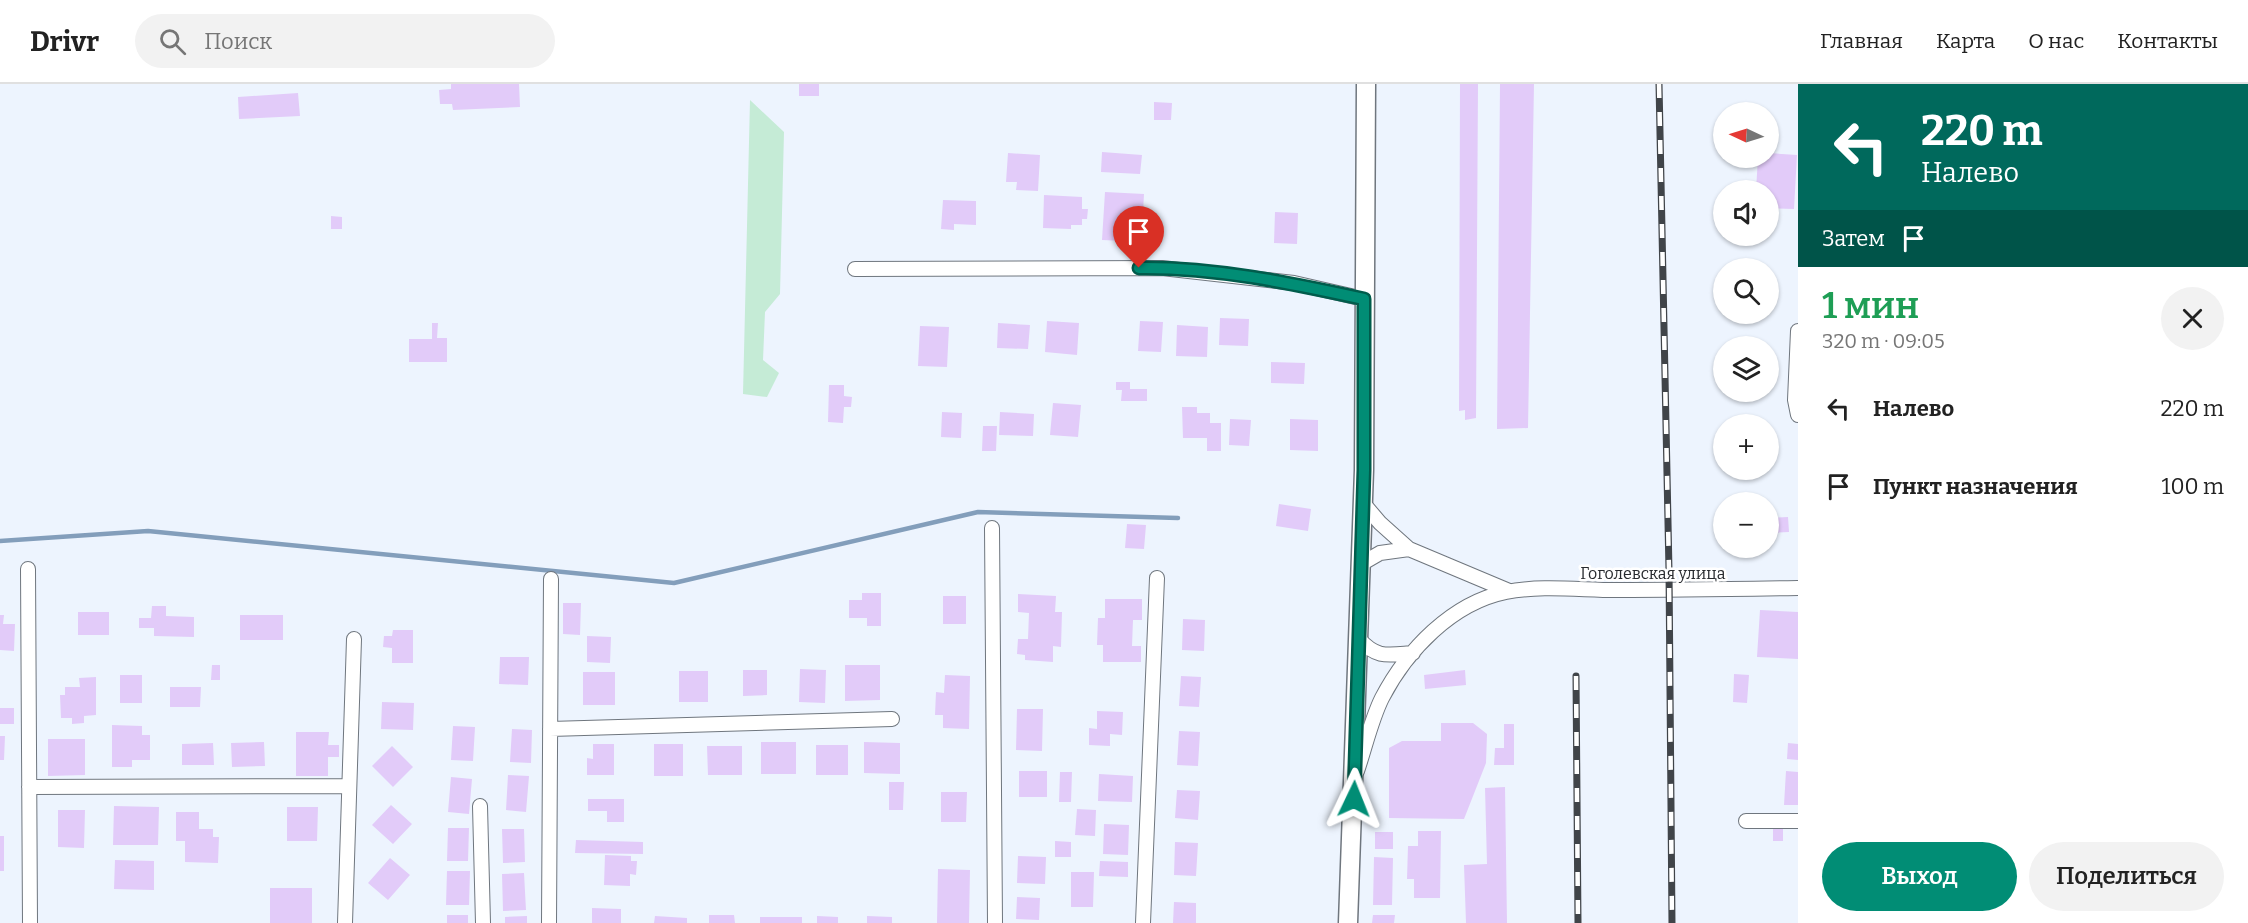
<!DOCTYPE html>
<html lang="ru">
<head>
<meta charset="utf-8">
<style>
	:root { --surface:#fff; --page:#f2f2f2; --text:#222; --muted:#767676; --line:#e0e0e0; --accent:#018d75 }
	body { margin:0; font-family:Bitter,serif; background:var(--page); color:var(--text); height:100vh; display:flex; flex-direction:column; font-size:22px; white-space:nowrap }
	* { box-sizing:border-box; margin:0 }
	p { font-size:20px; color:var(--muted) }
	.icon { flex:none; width:33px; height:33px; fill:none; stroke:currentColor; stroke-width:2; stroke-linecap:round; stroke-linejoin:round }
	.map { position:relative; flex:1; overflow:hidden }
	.side { display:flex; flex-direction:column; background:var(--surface); width:450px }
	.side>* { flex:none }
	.banner { background:#00695c; color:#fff; overflow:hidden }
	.needle { width:39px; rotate:274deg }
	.fabs { position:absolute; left:1713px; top:18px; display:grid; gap:12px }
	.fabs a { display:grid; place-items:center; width:66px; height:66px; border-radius:50%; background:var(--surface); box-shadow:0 2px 4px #0004; font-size:30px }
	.pin { position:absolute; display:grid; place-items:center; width:51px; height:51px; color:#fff; margin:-62px -26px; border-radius:50% 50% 50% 0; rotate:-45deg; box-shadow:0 0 6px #0007 }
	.pin .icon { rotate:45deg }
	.me { position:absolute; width:66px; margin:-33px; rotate:2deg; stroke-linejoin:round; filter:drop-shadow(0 0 4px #0008) }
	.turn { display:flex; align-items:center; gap:21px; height:126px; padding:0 24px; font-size:27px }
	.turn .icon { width:78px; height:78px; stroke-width:2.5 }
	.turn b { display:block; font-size:42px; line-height:51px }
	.then { display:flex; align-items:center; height:57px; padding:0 24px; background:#0003; gap:12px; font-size:22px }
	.round { display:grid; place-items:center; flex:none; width:63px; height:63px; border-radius:32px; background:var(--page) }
	.headline { display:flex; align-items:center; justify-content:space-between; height:102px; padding:0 24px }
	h1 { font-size:36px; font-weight:600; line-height:45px; color:#1e9e55 }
	.primary-button { display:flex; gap:12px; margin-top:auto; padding:12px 24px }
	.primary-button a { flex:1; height:69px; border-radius:36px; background:var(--accent); color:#fff; font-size:24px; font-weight:600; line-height:69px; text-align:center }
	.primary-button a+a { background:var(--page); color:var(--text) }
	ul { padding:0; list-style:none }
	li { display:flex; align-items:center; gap:18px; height:78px; padding:0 24px }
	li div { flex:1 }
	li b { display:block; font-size:22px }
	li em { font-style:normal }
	header { display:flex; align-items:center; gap:36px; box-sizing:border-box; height:84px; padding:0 30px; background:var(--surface); border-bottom:2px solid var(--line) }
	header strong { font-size:28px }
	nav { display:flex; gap:33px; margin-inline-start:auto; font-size:21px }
	.search { width:420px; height:54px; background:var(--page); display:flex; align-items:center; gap:15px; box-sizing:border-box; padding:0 21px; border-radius:33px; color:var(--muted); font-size:22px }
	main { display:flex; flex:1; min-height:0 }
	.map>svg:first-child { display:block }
	.green { fill:#c5ebd6 }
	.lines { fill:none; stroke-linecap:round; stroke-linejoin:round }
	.stream { stroke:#839ebb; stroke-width:4.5 }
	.building { fill:#e2cbf9 }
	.minor-casing { stroke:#6f767e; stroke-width:16 }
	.tertiary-casing { stroke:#6f767e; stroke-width:21 }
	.minor { stroke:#fff; stroke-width:14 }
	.tertiary { stroke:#fff; stroke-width:18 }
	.rail-casing { stroke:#404449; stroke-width:7 }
	.rail { stroke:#fff; stroke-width:4.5; stroke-dasharray:14; stroke-linecap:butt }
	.route-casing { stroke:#015c4c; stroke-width:15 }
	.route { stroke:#018d75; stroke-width:10 }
	.labels { text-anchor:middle; stroke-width:5; stroke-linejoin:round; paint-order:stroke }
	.street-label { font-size:16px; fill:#272a2e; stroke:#fff }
</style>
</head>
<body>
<header>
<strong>Drivr</strong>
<div class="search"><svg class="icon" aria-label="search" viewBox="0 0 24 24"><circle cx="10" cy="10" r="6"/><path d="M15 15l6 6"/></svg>Поиск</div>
<nav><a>Главная</a><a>Карта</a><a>О нас</a><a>Контакты</a></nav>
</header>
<main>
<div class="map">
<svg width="1798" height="839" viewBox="0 0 1798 839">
	<rect width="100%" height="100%" fill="#edf4fe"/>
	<path class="green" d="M750,16l34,32 -4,162 -15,18 -2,48 16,13 -12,24 -24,-3z"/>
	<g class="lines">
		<path class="stream" d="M0,457l148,-10 526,52 304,-71 200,6"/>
	</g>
	<path class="building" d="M451,0h68l1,23 -67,3 -1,-6h-12l-1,-14 12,-1z
		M799,0h20v12h-20z
		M1460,0h18l-2,334 -11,2v-10l-6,1z
		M1500,0h34l-6,344 -31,1z
		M298,9l2,23 -61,3 -1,-22z
		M1154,18l18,1 -1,17h-17z
		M1102,68l40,3 -2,19 -39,-2z
		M1008,69l32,2 -2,36 -22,-1 1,-8h-11z
		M1768,69l29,2 -3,54 -26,-1v-18h-12l2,-32h10z
		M1105,108l39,2 -2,37 -16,-1 -1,11 -23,-1z
		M1044,111l38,2v12h6l-1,10h-5v6h-11v4l-28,-1z
		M943,116l33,1v24l-22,-1v6l-13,-1z
		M1275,128l23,1 -1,31 -23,-1z
		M331,132l11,1v12h-11z
		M1220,234l29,1 -1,27 -29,-1z
		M1047,237l32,2 -2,32 -32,-3z
		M1140,237l23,1 -2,30 -23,-1z
		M432,239h6l-1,15h10v24h-38v-23h23z
		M998,239l32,2 -2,24 -31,-1z
		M1177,241l31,2 -1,30 -31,-1z
		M920,242l29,1 -2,40 -29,-1z
		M1271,278l34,1 -1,21 -33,-1z
		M1116,298h14v7h17v12h-26l1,-11h-6z
		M829,301h15v11l8,1 -1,10h-7l-1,16 -15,-1z
		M1053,319l28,2 -3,32 -28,-2z
		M1182,323h15v6h13v10h11v28h-14v-13h-24z
		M942,328l20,1 -1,25 -20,-1z
		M1000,328l34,2 -1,22 -34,-1z
		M1230,335l21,1 -2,26 -20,-1z
		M1290,335l28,1v31l-28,-1z
		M983,342h14l-1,25h-14z
		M1279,420l32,5 -3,22 -32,-5z
		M1788,433l1,15 -21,1v-15z
		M1127,440l19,1 -2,24 -19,-1z
		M862,509h19v33h-14v-8h-18v-18h13z
		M1018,510l38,2 -1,16h7l-1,35 -8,-1v16l-28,-2v-5l-8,-1 1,-15h10l1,-26 -11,-1z
		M943,512h23v28h-23z
		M1105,515h37v21h-9l-1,26h9v16h-38v-17h-6l1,-27h7z
		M563,519h18l-1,32 -17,-1z
		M152,522h14v10l28,1v20l-40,-1v-8h-15v-10h12z
		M1760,526l38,2v47l-41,-2z
		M78,528h31v23h-31z
		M0,531h4l-1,9h12l-1,27 -14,-1z
		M240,531h43v25h-43z
		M1183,535l22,1 -1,31 -22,-1z
		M393,546h20v33h-21v-15l-9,-1 1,-11h8z
		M587,552l24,1 -1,26 -23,-1z
		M500,573h29l-1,28 -29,-1z
		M212,581h8v15h-9z
		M845,581h35v35l-35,1z
		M800,585l26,1 -1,33 -26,-1z
		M743,586h24v25l-24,1z
		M1465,586l1,15 -41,4 -1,-14z
		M679,587h29v31h-29z
		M583,588h32v33h-32z
		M1734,590l15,1 -2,28 -14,-1z
		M120,591h22v28h-22z
		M945,591l25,1 -1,53 -26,-1v-13h-8l1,-23 8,1z
		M1181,592l20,1 -2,30 -20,-1z
		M96,593v38l-12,1v7l-12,1v-6h-11l-1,-23h5v-8h15l-1,-9z
		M170,603h31l-1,20h-30z
		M382,618l32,1 -1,27 -32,-1z
		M0,624h14v16h-14z
		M1017,625h26l-1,42 -26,-1z
		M1097,627l26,1 -1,23 -12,-1v12l-21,-1v-17l8,1z
		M1441,639h32l14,11 -1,29 -22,56 -75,-1v-70l13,-7h39z
		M1504,640h10v41h-20l1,-17h9z
		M112,641l30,1v9h8v25h-18v7h-20z
		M453,642l22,1 -2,34 -22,-1z
		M512,645l20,1 -1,33 -21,-1z
		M1179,647l21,1 -2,34 -21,-1z
		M296,648h33l-1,13h11v12h-11v19h-32z
		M0,652h5l-1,24h-4z
		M48,655h37v36l-37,1z
		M264,658l1,24 -33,1 -1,-24z
		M761,658h35v32h-35z
		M864,658l36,1v31l-36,-1z
		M213,659l1,22h-32v-21z
		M1788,659l10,1v16l-11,-1z
		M593,660h21v31h-27v-17l6,1z
		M654,660h29v32h-29z
		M816,661h32v30h-32z
		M392,662l21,21 -20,20 -21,-21z
		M707,662h35v29h-34z
		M1019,687h28v26h-28z
		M1786,687l12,1v33h-14z
		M1060,688h12l-1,30h-12z
		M1099,690l34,2 -1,26 -34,-1z
		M508,691l21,1 -3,36 -20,-2z
		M451,693l21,2 -3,35 -21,-2z
		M889,698h15l-1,28h-14z
		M1505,703l2,136h-41l-2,-58 23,-1 -2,-76z
		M1177,706l23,1 -2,29 -23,-2z
		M941,708h26l-1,30h-25z
		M588,715h36v23h-17v-11h-19z
		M391,721l21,19 -19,20 -21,-19z
		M114,722l45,1 -1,38h-45z
		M287,723h31l-1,34h-30z
		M1077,725l19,1 -1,26 -20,-1z
		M58,726h27l-1,38 -26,-1z
		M176,728h23v17h14v8h6l-1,26 -33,-1v-21h-9z
		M1104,740l25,1 -1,30 -25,-1z
		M448,744h21l-1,33h-21z
		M502,745h22l1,33 -22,1z
		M1773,745h10v12h-10z
		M1418,747h23l-1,67h-26v-19h-7l1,-33h10z
		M1375,748h18v17h-18z
		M0,752h4v35h-4z
		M576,756l67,2v12l-68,-1z
		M1055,757l16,1v15h-16z
		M1175,758l23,1 -2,33 -22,-1z
		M605,771l26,1v5h6l-1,14 -6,-1v12l-26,-1z
		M1018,772l28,1 -1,27 -28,-1z
		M1374,773l19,1 -1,47h-19z
		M390,774l20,17 -22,25 -20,-17z
		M115,776l39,1v29l-40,-1z
		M1100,777l28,1v15l-29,-1z
		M938,785l32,1 -1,53h-32z
		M447,787h23l-1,34h-23z
		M1071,788h23l-1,35h-22z
		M524,789l2,37 -23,1 -1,-37z
		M270,804h42v35h-42z
		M1017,813l23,1 -1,22 -23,-1z
		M1174,818l22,1v20h-23z
		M592,824l29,1v14h-29z
		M447,831h21v8h-21z
		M709,831h25l1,8h-26z
		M1373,831h22l-1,8h-22z
		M527,832v7h-22v-6z
		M655,832l32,2v5h-33z
		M817,832l21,1v6h-21z
		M867,832l25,1v6h-25z
		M760,833h42v6h-42z"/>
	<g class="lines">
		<g class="minor-casing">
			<path id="minor" d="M855,185l307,-1 132,15 70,16
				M1798,247l-3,69 3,15
				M1363,419l17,20 29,26 100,42
				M992,444l3,395
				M1361,480l19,-11 29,-4
				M28,485l2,354
				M1359,555c18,20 29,16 54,14
				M550,645l342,-10
				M1357,687c8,-23 14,-51 25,-73 25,-48 70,-95 124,-106 35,-7 75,-2 110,-2 60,0 121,-1 182,-2
				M29,703l320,-1
				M480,722l3,117
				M1746,737h52
				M345,839l9,-284
				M549,839l2,-344
				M1143,839l14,-345"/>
		</g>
		<g class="tertiary-casing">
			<path id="tertiary" d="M1348,839l16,-453 2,-386"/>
		</g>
		<use href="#minor" class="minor"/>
		<use href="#tertiary" class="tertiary"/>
		<g class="rail-casing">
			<path id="rail" d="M1659,0l10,487 3,352
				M1576,592l2,247"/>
		</g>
		<use href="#rail" class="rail"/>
	</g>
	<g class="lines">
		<g class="route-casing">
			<path id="route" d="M1139,184c75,-1 152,15 225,31v171l-10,329"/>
		</g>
		<use href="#route" class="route"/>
	</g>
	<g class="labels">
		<g class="street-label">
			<text x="1653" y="495">Гоголевская улица</text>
		</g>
	</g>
</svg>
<div class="fabs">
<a><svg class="needle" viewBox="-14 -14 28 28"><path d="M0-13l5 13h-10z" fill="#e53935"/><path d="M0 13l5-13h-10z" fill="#767676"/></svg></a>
<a><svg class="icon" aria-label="sound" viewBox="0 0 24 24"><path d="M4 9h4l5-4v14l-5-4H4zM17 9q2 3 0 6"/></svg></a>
<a><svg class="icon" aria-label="search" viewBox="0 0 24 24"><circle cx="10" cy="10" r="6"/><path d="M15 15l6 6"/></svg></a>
<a><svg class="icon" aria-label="layers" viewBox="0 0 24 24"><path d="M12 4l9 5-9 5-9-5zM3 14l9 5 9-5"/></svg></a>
<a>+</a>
<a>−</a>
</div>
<div class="pin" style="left:1139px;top:184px;background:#d93025"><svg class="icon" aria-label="arrive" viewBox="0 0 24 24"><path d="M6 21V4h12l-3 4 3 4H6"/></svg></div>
<svg class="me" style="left:1354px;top:715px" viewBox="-20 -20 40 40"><path d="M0-17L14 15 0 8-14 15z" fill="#018d75" stroke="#fff" stroke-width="4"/></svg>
</div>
<section class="side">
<div class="banner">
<div class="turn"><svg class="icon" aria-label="left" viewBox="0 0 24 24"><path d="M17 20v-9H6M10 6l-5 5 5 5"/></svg><div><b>220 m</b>Налево</div></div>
<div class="then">Затем<svg class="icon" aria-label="arrive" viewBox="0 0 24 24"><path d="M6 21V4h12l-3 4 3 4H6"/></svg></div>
</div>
<div class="headline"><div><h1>1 мин</h1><p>320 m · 09:05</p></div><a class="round"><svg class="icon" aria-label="close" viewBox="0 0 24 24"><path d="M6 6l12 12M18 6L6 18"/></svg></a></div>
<ul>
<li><svg class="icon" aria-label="left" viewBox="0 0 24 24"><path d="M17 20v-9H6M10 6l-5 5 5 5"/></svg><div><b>Налево</b></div><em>220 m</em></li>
<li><svg class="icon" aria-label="arrive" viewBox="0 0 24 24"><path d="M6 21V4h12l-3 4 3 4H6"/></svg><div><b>Пункт назначения</b></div><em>100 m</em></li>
</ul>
<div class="primary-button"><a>Выход</a><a>Поделиться</a></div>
</section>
</main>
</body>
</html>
